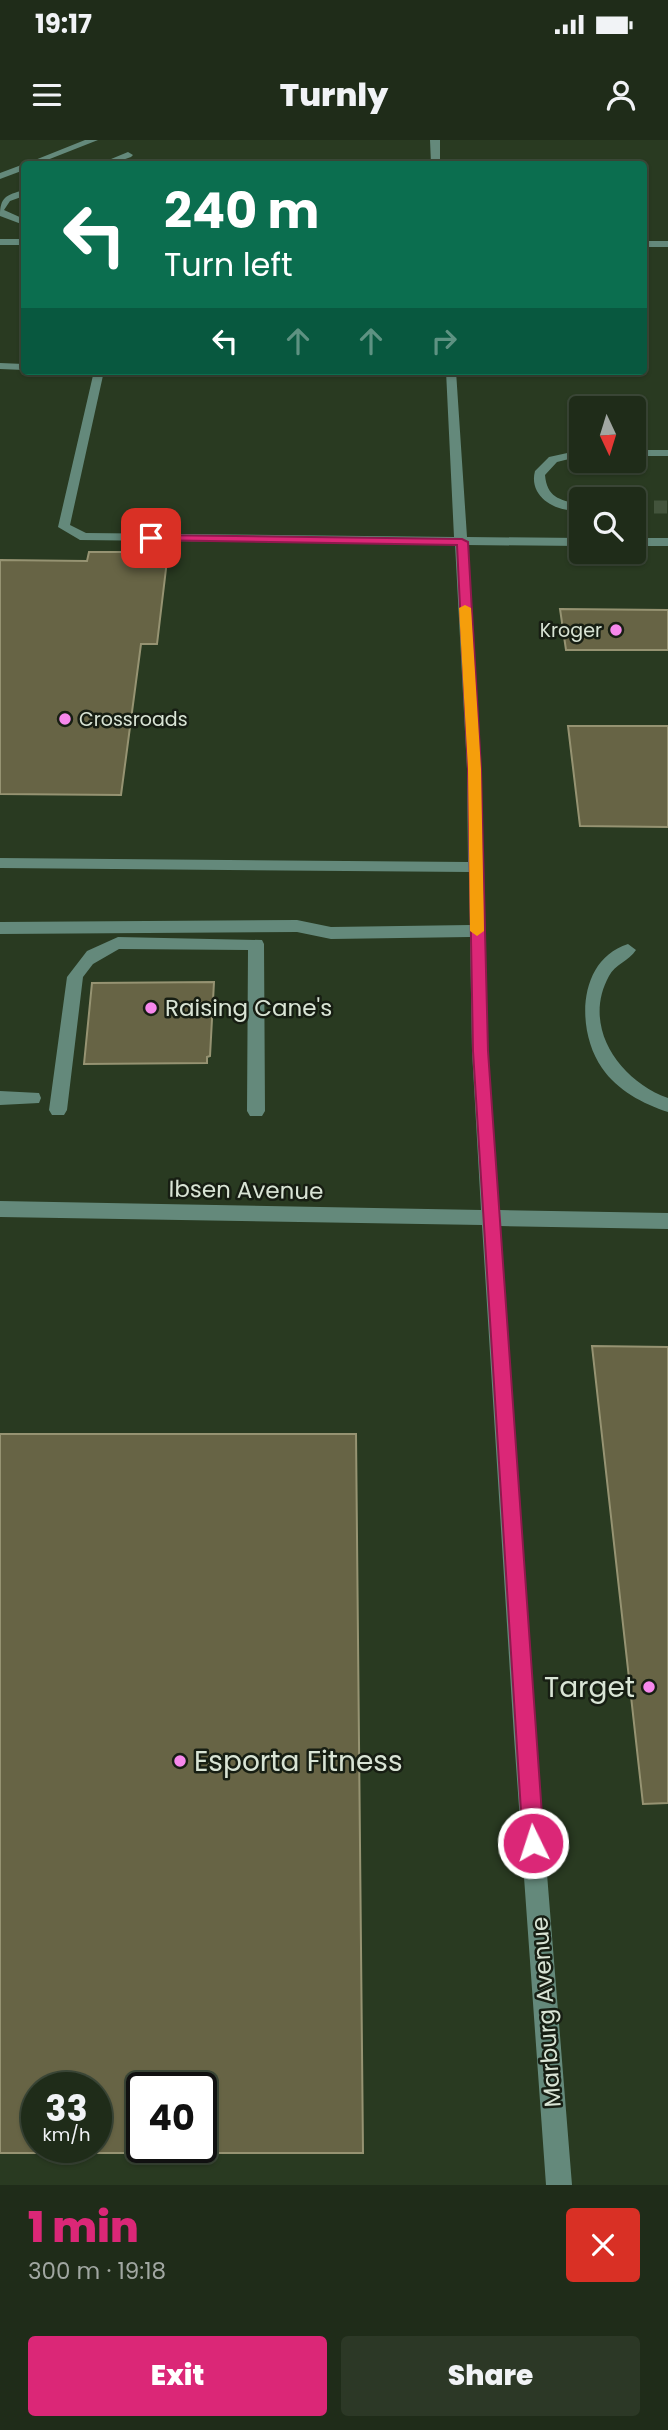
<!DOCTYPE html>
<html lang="en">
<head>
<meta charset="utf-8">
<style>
	:root { --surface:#1f2c19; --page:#2c3826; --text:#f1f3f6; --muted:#a1a7a2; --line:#3c4838; --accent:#db2777 }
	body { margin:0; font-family:Poppins,sans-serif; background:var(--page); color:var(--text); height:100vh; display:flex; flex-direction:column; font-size:26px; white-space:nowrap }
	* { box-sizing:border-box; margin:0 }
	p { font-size:23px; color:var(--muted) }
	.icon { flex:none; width:38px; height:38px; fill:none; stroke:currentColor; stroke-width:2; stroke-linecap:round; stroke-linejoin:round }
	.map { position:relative; height:2045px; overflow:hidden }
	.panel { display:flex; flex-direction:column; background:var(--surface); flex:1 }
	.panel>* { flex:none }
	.top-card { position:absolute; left:21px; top:21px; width:626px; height:214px; border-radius:7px; box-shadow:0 2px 5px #0004,0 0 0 2px var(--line); background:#0b6e4f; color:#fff; overflow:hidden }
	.needle { width:46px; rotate:176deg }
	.buttons { position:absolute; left:569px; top:256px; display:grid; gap:14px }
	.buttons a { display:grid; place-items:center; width:77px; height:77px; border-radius:7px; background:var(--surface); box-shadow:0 2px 5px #0004,0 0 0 2px var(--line); font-size:35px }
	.speed { position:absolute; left:21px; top:1932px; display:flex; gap:14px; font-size:35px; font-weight:700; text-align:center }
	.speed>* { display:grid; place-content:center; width:91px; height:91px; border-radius:50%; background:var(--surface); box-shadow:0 2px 5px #0004,0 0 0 2px var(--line); line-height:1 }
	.speed small { font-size:18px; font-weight:400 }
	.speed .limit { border:4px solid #111; border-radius:10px; background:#fff; color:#111 }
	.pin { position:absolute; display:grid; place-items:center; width:60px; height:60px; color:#fff; margin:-30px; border-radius:14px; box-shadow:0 4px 10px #0006 }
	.me { position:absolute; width:77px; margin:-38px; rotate:356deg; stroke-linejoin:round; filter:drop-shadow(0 0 5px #0008) }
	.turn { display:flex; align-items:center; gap:24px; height:147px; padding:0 28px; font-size:32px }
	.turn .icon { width:91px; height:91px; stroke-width:2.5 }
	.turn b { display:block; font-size:49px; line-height:60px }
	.lanes { display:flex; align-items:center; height:66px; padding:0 28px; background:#0003; justify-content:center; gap:35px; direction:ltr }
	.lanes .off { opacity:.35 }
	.round { display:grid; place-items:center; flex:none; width:74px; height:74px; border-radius:7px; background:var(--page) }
	.overview { display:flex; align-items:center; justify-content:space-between; height:119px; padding:0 28px }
	h1 { font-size:42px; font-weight:800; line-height:52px; color:var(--accent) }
	.action { display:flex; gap:14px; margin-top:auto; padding:14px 28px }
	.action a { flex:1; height:80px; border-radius:7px; background:var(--accent); color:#fff; font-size:28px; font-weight:800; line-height:80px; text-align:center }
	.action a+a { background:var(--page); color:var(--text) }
	.status { display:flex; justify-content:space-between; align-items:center; height:49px; padding:0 35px; background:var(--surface); direction:ltr }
	.status svg { height:19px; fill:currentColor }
	header { display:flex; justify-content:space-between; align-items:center; height:91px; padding:0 28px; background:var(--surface); font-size:32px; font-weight:800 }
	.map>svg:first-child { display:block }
	.building { fill:#676445; stroke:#969372; stroke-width:2; fill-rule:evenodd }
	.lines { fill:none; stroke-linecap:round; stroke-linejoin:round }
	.minor-tunnel { stroke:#43543c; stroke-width:13; stroke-dasharray:13 7; stroke-linecap:butt }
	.minor { fill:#64897b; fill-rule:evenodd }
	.route { fill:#db2777; stroke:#8e194d; stroke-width:2 }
	.slow { fill:#f59e0b }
	.poi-dot { fill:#f788ec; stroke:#171e13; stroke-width:2.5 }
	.labels { text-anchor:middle; stroke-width:5; stroke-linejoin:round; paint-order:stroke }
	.far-poi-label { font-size:19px; fill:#d9e4d5; stroke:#171e13; text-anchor:end }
	.poi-label { font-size:23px; fill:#d9e4d5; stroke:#171e13; text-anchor:start }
	.street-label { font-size:23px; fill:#d9e4d5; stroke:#171e13 }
	.near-poi-label { font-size:28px; fill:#d9e4d5; stroke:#171e13; text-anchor:end }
</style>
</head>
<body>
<div class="status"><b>19:17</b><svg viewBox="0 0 49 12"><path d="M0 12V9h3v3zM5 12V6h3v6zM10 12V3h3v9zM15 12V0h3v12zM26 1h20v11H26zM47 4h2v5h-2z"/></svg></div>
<header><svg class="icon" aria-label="menu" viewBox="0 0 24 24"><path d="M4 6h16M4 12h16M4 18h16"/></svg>Turnly<svg class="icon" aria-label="person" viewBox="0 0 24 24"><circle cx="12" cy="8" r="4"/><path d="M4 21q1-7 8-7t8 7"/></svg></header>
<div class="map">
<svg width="668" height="2045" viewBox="0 0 668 2045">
	<rect width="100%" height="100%" fill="#293a21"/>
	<path class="building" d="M89,412h79l-11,92h-16l-20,151 -121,-1v-234l87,1z
		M560,469l108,1v40h-102z
		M568,586h100v101l-88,-1z
		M214,842l-4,74 -3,1v6l-123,1 8,-81z
		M592,1206l76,1v456l-25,1z
		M0,1294h356l7,719h-363zM37,1948h59v59h-59zM142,1948h59v59h-59z"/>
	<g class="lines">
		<path class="minor-tunnel" d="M634,367h34"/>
		<path class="minor" d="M85,0h13l-61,24h-12z
			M430,0h10v24h-9z
			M128,12l5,3 -2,2 -20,7h-12z
			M24,24v6l-24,9v-6z
			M24,50v6l-14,5 -6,9 20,9v6l-24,-9c0,-19 6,-21 24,-26z
			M0,99h24v6h-24z
			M644,101h24v6h-24z
			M0,223l24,1v6l-24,-1z
			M94,231h10l-34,154 16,8 368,4 -8,-166h10l11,166 114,1v8l-114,-1 14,224 7,282 11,159 169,3v16l-168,-3 36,511 36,448h-26l-32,-448 -32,-512 -482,-8v-16l481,9 -9,-159 -2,-114 -139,2 -34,-7 -297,2v-12l297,-2 34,7 139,-2 -1,-53 -469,-4v-10l468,4 -1,-93 -12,-225 -375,-4 -22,-13z
			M581,310v6l-24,6 -12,13c2,22 14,25 34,29v6c-22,3 -51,-13 -44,-39l14,-14z
			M634,310h34v6h-34z
			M634,398h34v8h-34z
			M118,797l144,3 2,4 1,167 -3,5h-12l-3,-5 1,-161 -129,-1 -26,15 -10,13 -16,133 -3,5h-12l-3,-5 18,-133 20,-26z
			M628,804l8,6c-7,11 -21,14 -27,26 -28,51 11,105 59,122v14c-25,-8 -51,-22 -66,-44 -26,-37 -25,-108 26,-124z
			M0,951l39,2 2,5 -2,5 -39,2z"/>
	</g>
	<path class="route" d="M151,395l311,4 6,3 13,227 7,282 56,792 -4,7 -7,3 -7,-3 -3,-7 -50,-792 -5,-282 -11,-224 -310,-5 -1,-2z"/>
	<path class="slow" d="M465,465l6,3 10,161 3,162 -7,5 -7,-5 -2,-162 -9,-161z"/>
	<g class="poi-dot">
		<circle cx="616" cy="490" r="7"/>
		<circle cx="65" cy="579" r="7"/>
		<circle cx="151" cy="868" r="7"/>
		<circle cx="649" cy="1547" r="7"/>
		<circle cx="180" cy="1621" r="7"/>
	</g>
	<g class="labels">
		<g class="far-poi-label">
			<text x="602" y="497">Kroger</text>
			<text x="79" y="586" text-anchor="start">Crossroads</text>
		</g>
		<g class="poi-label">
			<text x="165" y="876">Raising Cane's</text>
		</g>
		<g class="street-label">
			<text transform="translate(246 1050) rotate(1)" y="8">Ibsen Avenue</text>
			<text transform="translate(546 1872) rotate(-94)" y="8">Marburg Avenue</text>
		</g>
		<g class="near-poi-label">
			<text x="635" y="1557">Target</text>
			<text x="194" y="1631" text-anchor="start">Esporta Fitness</text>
		</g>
	</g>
</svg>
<div class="buttons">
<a><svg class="needle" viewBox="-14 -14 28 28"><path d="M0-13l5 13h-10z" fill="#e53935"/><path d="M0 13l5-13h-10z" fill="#a1a7a2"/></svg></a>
<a><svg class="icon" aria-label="search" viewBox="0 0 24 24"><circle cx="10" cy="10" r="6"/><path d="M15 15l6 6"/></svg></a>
</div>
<div class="speed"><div>33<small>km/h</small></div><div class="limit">40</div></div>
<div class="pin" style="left:151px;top:398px;background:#d93025"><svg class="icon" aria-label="arrive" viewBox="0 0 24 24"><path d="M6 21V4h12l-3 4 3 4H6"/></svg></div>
<svg class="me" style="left:533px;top:1703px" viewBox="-20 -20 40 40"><circle r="17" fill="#db2777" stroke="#fff" stroke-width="3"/><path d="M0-11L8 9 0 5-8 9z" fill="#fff"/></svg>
<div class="top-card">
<div class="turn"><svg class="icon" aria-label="left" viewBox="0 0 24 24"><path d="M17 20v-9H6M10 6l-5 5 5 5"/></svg><div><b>240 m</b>Turn left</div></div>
<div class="lanes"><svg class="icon" aria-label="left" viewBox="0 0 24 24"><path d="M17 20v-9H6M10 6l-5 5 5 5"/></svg><svg class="icon off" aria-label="ahead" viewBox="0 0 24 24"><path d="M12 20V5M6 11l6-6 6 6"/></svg><svg class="icon off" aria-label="ahead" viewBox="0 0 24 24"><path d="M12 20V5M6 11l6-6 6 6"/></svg><svg class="icon off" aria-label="right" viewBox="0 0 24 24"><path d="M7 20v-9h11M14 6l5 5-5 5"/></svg></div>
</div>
</div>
<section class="panel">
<div class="overview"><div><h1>1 min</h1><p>300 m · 19:18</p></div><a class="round" style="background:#d93025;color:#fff"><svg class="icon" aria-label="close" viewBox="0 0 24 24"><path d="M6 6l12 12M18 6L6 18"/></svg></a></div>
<div class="action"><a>Exit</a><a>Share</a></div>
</section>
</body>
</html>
